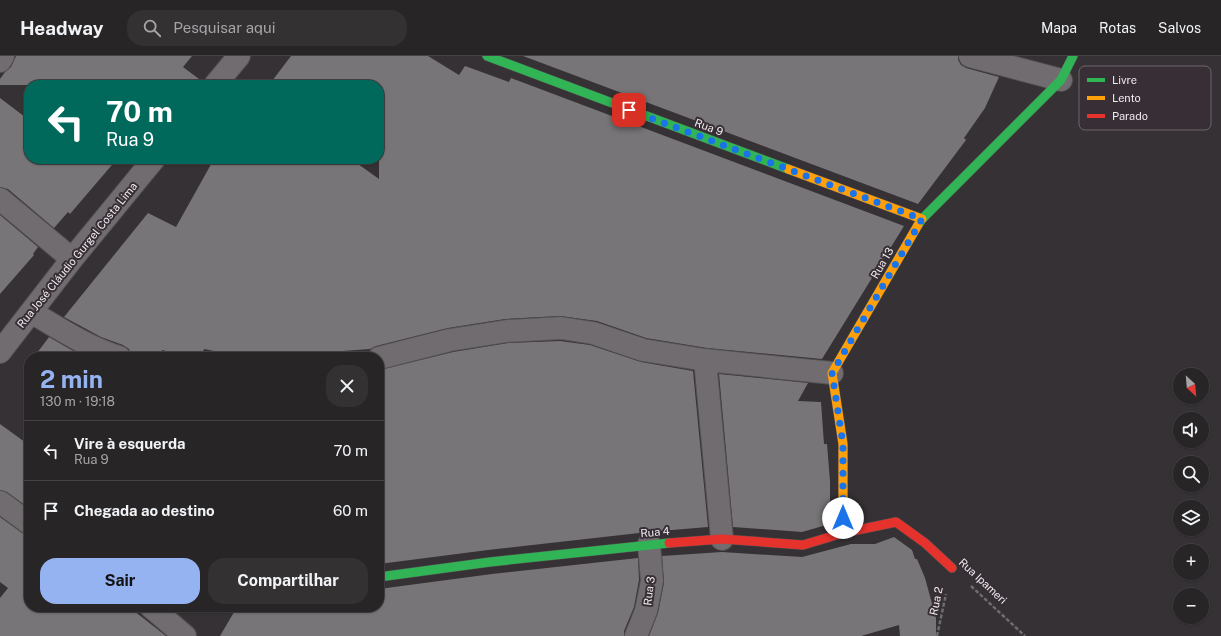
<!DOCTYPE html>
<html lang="pt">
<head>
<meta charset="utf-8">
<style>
	:root { --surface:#282527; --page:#343133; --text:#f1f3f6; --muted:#a5a5a7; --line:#444244; --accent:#95b2f1 }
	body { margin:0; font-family:"Public Sans",sans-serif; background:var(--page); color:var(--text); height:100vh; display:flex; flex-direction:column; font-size:15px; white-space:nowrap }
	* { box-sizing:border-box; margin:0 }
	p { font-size:13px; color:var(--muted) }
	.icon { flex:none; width:22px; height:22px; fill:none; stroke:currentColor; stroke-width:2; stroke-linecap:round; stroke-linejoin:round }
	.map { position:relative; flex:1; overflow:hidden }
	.drawer { position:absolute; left:24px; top:296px; width:360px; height:260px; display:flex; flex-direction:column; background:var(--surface); border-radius:16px; box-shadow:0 1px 3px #0004,0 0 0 1px var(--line) }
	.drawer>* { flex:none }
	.banner { position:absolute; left:24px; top:24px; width:360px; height:84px; border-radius:16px; box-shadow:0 1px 3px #0004,0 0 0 1px var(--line); background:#00695c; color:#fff; overflow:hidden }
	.needle { width:26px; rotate:154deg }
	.fabs { position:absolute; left:1173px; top:312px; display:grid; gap:8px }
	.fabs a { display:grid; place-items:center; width:36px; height:36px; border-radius:50%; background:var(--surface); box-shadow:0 1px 3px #0004,0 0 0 1px var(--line); font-size:20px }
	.pin { position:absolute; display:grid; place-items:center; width:34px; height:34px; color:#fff; margin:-17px; border-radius:8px; box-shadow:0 2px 6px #0006 }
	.me { position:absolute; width:44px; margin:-22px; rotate:0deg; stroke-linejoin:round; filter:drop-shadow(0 0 3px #0008) }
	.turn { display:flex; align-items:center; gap:14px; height:84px; padding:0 16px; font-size:18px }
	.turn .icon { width:52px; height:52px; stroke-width:2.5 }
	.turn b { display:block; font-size:28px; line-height:34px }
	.round { display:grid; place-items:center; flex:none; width:42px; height:42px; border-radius:16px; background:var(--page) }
	.head { display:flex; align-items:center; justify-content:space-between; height:68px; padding:0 16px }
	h1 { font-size:24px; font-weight:700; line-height:30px; color:var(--accent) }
	.action { display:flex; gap:8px; margin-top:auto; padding:8px 16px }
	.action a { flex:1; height:46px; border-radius:16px; background:var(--accent); color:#111; font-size:16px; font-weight:700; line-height:46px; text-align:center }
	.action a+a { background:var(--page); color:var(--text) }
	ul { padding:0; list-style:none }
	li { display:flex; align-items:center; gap:12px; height:60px; padding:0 16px; border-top:1px solid var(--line) }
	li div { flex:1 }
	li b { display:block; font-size:15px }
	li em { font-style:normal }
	header { display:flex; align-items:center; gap:24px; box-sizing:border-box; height:56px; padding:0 20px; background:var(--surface); border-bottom:1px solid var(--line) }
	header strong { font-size:19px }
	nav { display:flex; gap:22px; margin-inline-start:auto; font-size:14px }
	.search { width:280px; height:36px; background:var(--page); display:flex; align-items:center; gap:10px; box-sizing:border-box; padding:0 14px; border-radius:16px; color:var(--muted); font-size:15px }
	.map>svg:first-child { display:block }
	.building { fill:#787578 }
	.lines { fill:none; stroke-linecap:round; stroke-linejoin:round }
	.street-casing { stroke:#535052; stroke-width:24 }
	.fast-casing { stroke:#535052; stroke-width:10 }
	.slow-casing { stroke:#535052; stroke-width:10 }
	.jam-casing { stroke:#535052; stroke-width:10 }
	.path { stroke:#6e6c6e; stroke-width:2.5; stroke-dasharray:4 2; stroke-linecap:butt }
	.street { stroke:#706c6f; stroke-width:22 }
	.fast { stroke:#30b455; stroke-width:9 }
	.slow { stroke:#ff9f0a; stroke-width:9 }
	.jam { stroke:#e5322d; stroke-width:9 }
	.route { stroke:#1a73e8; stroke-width:7; stroke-dasharray:0 12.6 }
	.labels { text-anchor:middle; stroke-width:4; stroke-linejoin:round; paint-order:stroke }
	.street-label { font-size:11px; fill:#f1ebf0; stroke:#372f35 }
	.key { fill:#372f35; stroke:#6f676d; stroke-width:1 }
	.key-label { font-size:11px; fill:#f1ebf0 }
</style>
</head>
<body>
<header>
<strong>Headway</strong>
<div class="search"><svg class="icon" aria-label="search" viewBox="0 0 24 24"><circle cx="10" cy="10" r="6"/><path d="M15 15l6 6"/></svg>Pesquisar aqui</div>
<nav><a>Mapa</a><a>Rotas</a><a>Salvos</a></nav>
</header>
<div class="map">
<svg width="1221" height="580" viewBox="0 0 1221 580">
	<rect width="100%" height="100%" fill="#353134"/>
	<path class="building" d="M16,0h176l-9,11 20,15v3h-203v-6l5,-7 6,-5z
		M291,0h137l31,19 6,-9 44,16 2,-4 393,148 -82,133 -115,-11 -61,-10 -49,-17 -37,-5 -55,3 -57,9 -72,18 -6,3 -109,8 -22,-1 -35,-7 -3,8h-12l-27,-7 -1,7h-30l-2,-8 -6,-4 -22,-8 -37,-20 84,-104 28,14 38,-68h137l28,20v-94h-110z
		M523,0h435v4l3,5 5,3 33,9 -14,31 -21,30 2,2 -48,64z
		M0,42l29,22v39h88l-47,55 -2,-2 -14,16 -46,-39 -8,-2z
		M0,159l38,32 -5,7 1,1 -34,39z
		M49,281l19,11 17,9h-51z
		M560,285l30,4 51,17 52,9 15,156 -60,5 -160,18 -109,14v-194l74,-18 55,-9z
		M719,318l89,9 -10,18 23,1 3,42h3l3,37v43l-28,8 -69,-5z
		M0,368l29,21v63l-22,-16 -7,-2z
		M0,461l22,16 7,2v72h100l37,29h-166v-38l8,-10 -8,-6z
		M894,481l18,13 3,9h2l8,19 11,40v18h-36l-1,-11 -38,11h-212l9,-23 6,-30 -2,-27 60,-4 80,5 49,-13h24z
		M638,502l1,22 -5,27 -10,24v5h-404l17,-29h142v-18l113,-15z"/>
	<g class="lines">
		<g class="street-casing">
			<path id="street" d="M970,0l91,24
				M0,5l3,-5
				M215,29l24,-29
				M0,143l72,60
				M31,256c29,17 56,35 88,45
				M0,296l72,-93 82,-100
				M379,302l71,-18 57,-9 54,-3 32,5 50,17 62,10 127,13
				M705,304l17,179
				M0,446l29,21
				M151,551l34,29
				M636,580l10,-25 6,-30 -3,-37"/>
		</g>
		<g class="fast-casing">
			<path id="fast" d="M487,0l301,113
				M918,169l4,-6 139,-139 12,-24
				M379,521l111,-15 179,-19"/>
		</g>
		<g class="slow-casing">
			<path id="slow" d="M788,113l134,50
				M843,477v-89l-11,-71 86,-148"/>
		</g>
		<g class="jam-casing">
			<path id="jam" d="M669,487l53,-4 81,6 40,-12 53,-11 29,21 27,25"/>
		</g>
		<path class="path" d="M971,530l54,50
			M937,580l9,-42"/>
		<use href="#street" class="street"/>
		<use href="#fast" class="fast"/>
		<use href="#slow" class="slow"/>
		<use href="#jam" class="jam"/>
	</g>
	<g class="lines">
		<path class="route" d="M629,54l293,109 -90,154 11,71v74"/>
	</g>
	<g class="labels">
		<g class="street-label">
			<text transform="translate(709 71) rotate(20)" y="4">Rua 9</text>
			<text transform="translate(77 199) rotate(-51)" y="4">Rua José Cláudio Gurgel Costa Lima</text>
			<text transform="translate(882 207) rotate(-60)" y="4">Rua 13</text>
			<text transform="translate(655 476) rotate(-5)" y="4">Rua 4</text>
			<text transform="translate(983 525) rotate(43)" y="4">Rua Ipameri</text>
			<text transform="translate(649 535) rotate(-83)" y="4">Rua 3</text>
			<text transform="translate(936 545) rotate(-78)" y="4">Rua 2</text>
		</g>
	</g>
	<rect x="1079" y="10" width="132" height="64" rx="6" class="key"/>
	<rect x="1087" y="22" width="18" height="4" fill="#30b455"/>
	<rect x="1087" y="40" width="18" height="4" fill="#ff9f0a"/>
	<rect x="1087" y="58" width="18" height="4" fill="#e5322d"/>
	<g class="key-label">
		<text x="1112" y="28">Livre</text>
		<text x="1112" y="46">Lento</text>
		<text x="1112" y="64">Parado</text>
	</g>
</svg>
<div class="fabs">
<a><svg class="needle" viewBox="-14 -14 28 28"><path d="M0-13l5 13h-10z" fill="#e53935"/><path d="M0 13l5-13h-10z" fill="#a5a5a7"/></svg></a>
<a><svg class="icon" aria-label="sound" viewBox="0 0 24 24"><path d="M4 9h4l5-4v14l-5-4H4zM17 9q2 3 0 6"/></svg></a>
<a><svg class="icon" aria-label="search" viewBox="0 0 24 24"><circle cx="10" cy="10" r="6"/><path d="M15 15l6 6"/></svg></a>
<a><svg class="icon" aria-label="layers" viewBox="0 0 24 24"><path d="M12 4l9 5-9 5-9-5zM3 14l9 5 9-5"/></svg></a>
<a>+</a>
<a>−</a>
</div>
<div class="pin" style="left:629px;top:54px;background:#d93025"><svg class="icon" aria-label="arrive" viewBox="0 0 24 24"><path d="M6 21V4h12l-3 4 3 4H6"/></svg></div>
<svg class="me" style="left:843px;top:462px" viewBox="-20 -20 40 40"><circle r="19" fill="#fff"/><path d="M0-13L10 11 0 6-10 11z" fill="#1a73e8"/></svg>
<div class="banner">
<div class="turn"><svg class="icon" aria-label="left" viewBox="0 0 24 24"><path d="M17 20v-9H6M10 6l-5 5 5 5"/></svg><div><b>70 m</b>Rua 9</div></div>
</div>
<section class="drawer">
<div class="head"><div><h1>2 min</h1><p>130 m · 19:18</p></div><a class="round"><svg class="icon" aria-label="close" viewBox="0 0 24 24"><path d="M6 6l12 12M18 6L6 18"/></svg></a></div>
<ul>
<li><svg class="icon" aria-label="left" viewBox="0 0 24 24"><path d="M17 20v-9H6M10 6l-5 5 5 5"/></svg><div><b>Vire à esquerda</b><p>Rua 9</p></div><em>70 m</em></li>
<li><svg class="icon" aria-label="arrive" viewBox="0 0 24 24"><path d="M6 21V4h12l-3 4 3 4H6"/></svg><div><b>Chegada ao destino</b></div><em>60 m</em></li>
</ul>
<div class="action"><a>Sair</a><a>Compartilhar</a></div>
</section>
</div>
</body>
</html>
